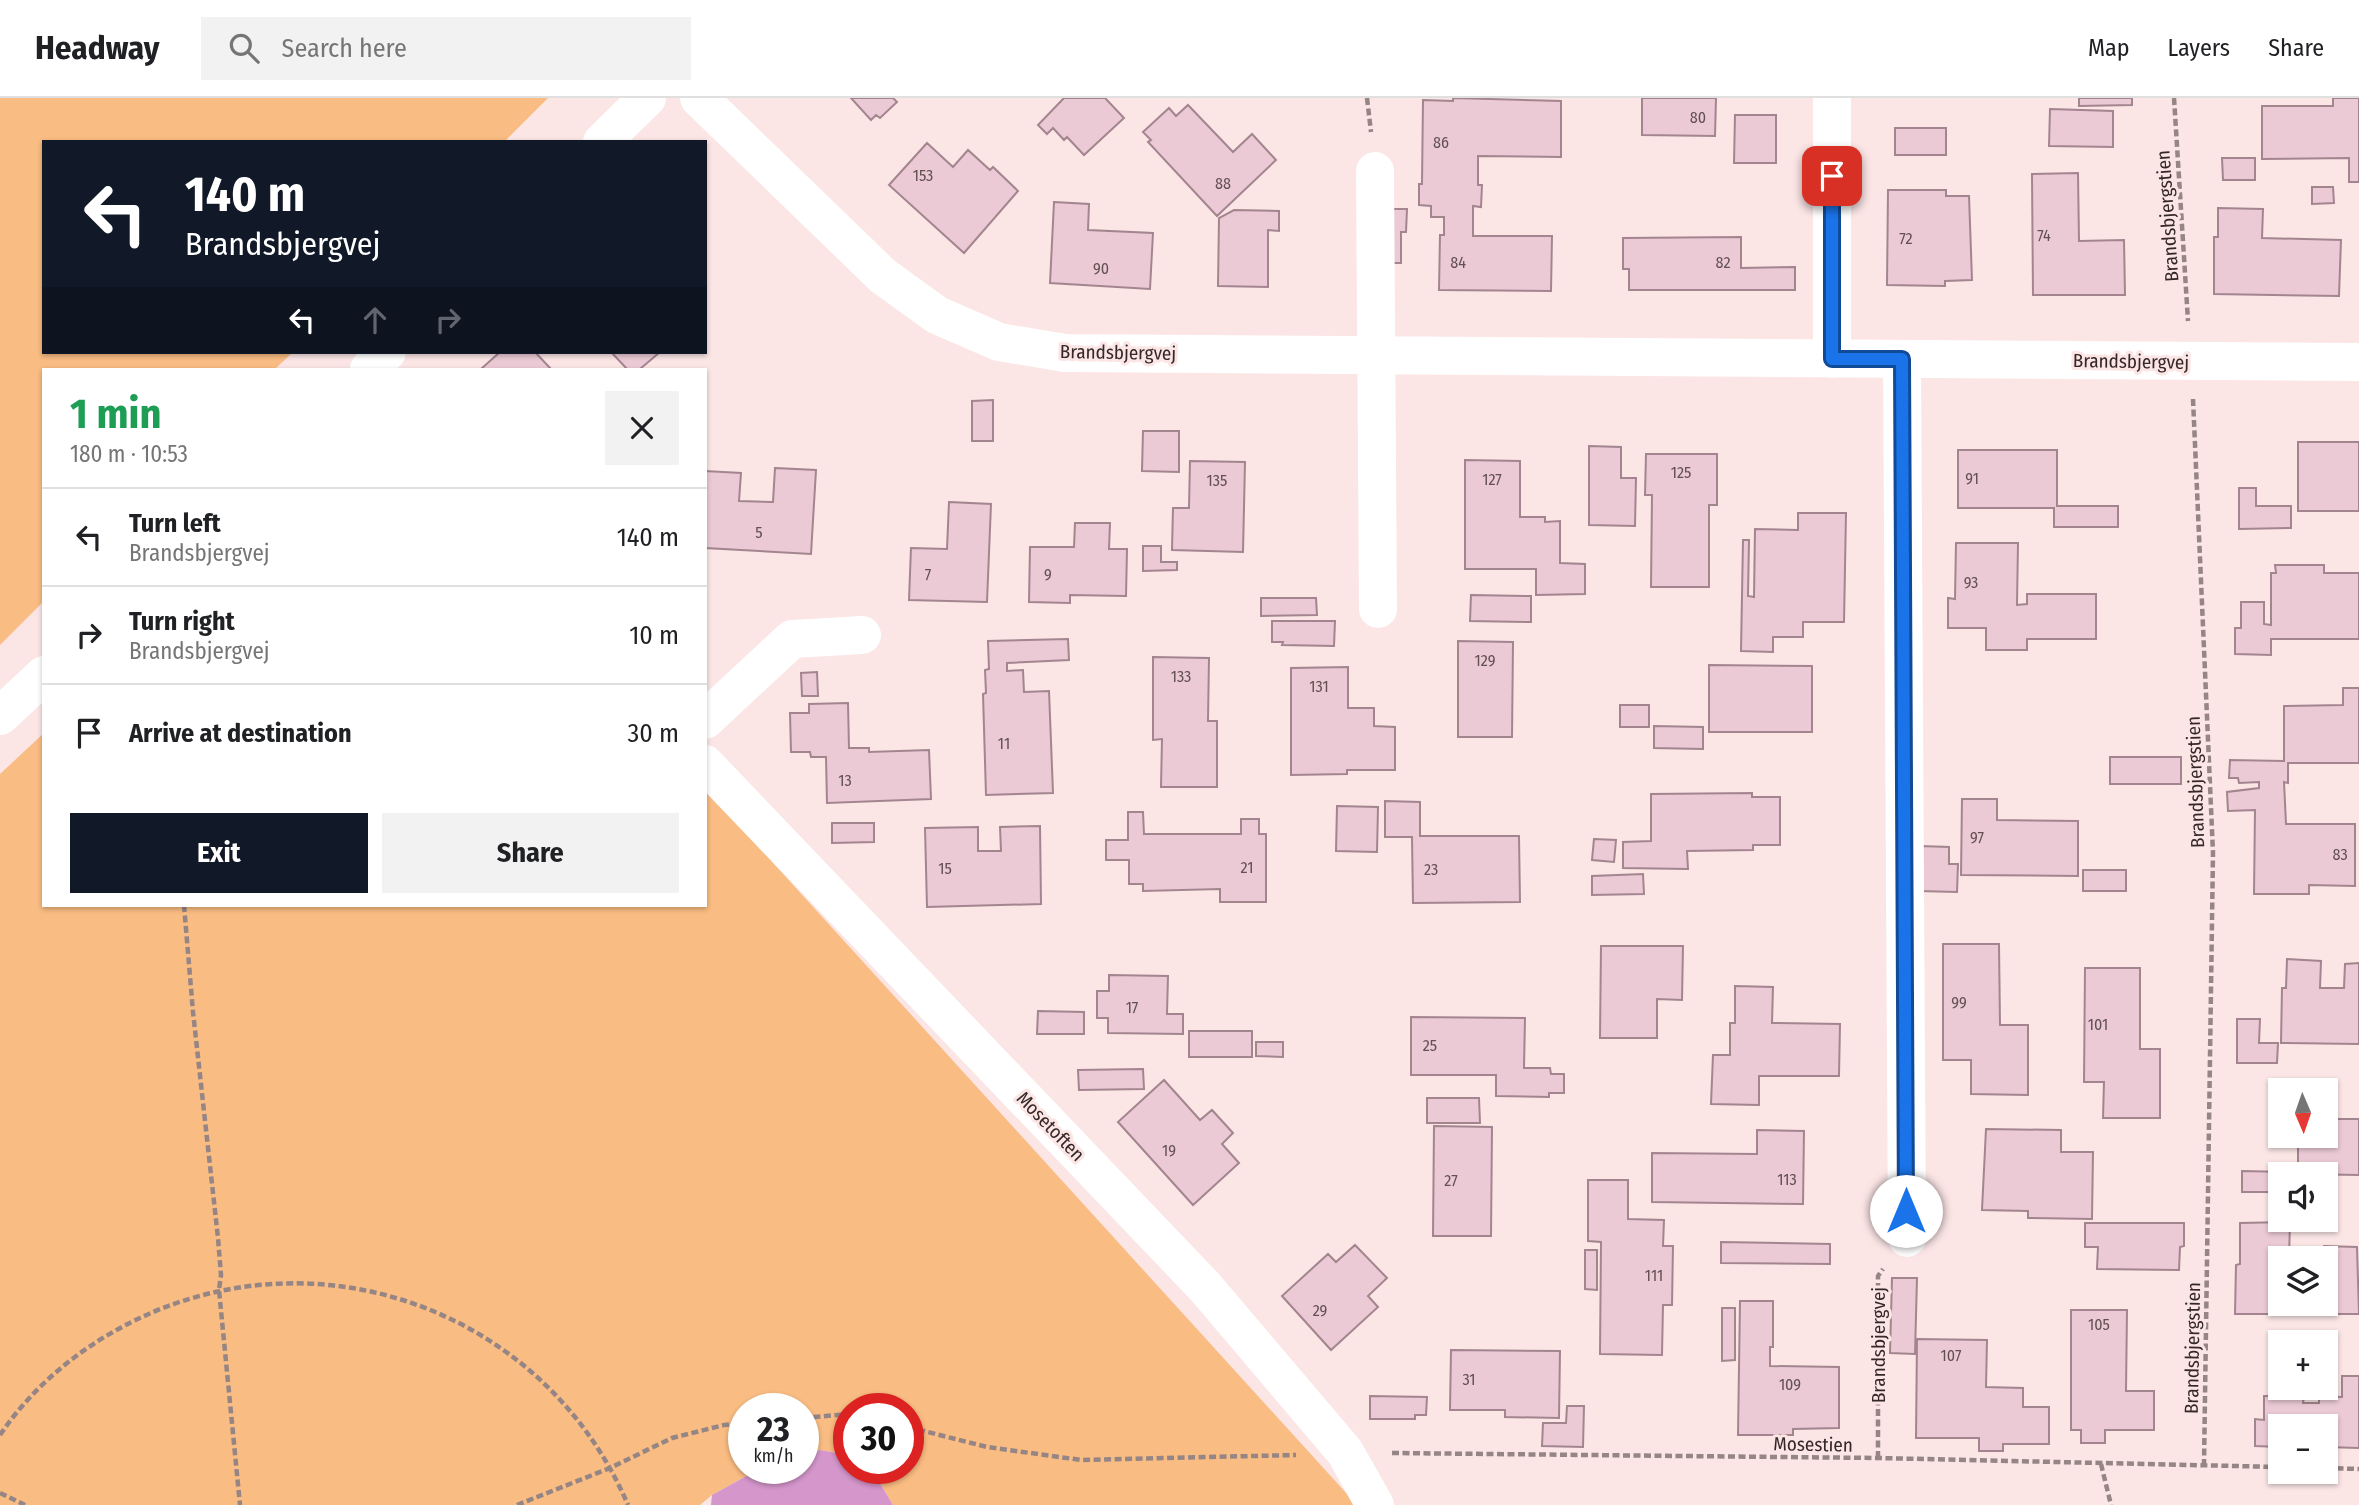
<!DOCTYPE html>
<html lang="en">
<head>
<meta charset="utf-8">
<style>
	:root { --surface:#fff; --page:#f2f2f2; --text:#202124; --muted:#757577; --line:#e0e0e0; --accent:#111827 }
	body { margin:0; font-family:"Fira Sans Condensed",sans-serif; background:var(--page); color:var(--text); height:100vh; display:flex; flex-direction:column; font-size:26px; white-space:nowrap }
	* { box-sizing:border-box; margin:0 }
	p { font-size:23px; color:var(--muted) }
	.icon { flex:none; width:38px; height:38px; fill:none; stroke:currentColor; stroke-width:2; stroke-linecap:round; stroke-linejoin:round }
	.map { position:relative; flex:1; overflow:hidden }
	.side { position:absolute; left:42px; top:270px; width:665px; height:539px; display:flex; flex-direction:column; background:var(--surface); border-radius:0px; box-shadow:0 2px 5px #0004 }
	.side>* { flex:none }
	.hud { position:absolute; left:42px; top:42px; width:665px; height:214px; border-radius:0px; box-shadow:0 2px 5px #0004; background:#111827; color:#fff; overflow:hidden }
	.needle { width:46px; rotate:178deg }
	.controls { position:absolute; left:2268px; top:980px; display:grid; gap:14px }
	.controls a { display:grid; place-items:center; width:70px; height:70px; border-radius:0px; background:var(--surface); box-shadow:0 2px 5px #0004; font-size:35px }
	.speed { position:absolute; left:728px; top:1295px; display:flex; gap:14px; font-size:35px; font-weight:700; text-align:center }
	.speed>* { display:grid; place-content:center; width:91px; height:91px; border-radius:50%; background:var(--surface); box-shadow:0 2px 5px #0004; line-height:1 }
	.speed small { font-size:18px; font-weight:400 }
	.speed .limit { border:10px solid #d22; background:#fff; color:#111 }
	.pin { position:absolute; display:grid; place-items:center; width:60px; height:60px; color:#fff; margin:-30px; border-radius:14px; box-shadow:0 4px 10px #0006 }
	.me { position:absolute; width:77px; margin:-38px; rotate:0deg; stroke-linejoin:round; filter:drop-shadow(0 0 5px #0008) }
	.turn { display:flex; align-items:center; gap:24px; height:147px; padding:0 28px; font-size:32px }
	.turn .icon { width:91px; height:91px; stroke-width:2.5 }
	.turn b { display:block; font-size:49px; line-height:60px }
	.lanes { display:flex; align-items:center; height:66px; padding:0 28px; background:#0003; justify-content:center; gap:35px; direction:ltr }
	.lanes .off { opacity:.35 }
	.round { display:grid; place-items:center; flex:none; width:74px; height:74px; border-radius:0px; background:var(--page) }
	.headline { display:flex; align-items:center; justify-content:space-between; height:119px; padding:0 28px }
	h1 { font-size:42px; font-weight:700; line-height:52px; color:#1e9e55 }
	.cta { display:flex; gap:14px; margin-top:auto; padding:14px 28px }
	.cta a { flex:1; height:80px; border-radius:0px; background:var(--accent); color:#fff; font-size:28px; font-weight:700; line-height:80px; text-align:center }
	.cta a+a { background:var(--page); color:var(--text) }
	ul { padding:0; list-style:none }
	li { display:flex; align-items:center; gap:21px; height:98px; padding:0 28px; border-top:2px solid var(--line) }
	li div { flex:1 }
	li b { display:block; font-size:26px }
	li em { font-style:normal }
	header { display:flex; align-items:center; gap:42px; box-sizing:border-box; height:98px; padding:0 35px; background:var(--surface); border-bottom:2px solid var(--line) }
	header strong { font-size:33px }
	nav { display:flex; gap:38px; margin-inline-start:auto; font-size:24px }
	.search { width:490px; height:63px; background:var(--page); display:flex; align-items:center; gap:18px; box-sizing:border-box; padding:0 24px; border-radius:0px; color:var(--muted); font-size:26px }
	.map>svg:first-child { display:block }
	.green { fill:#f9bc82 }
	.water { fill:#d496cb }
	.building { fill:#ebcad6; stroke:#a3858f; stroke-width:2 }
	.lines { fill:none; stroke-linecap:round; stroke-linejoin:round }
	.path { stroke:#968585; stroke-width:4.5; stroke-dasharray:7 3.5; stroke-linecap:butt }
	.minor { stroke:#fff; stroke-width:38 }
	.route-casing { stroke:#114b97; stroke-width:18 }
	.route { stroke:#1a73e8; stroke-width:12 }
	.labels { text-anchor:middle; stroke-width:6; stroke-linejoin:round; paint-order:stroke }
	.number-label { font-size:16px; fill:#625053 }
	.street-label { font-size:19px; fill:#342727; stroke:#fbe5e5 }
</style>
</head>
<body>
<header>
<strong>Headway</strong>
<div class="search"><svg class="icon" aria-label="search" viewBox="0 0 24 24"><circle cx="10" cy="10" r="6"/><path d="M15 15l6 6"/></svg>Search here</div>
<nav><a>Map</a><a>Layers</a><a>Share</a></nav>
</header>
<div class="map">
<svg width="2359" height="1407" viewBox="0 0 2359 1407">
	<rect width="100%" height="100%" fill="#fbe5e5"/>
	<path class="green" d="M0,0h548l-44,44h-460v210h249l-18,17h-231v232l-44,44z
		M44,635v172h661v-117l652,717h-464l-22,-37h37v-59h-59v46l-29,-5 -17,5v-46h-59v59h17l-49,27 -12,10h-700v-731z"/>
	<path class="water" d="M820,1352l29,5v13h22l22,37h-182l1,-10 49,-27h42v-13z"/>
	<path class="building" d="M851,0h42l4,4 -17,16 -4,-3 -5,5z
		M1064,0h41l19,20 -40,37 -17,-18 -3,3 -11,-12 -6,6 -9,-9z
		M1453,0l108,3v56l-83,-1v29h4l-1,22 -8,-1v30h79l-1,55 -112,-1 1,-55h4v-18h-13v-11l-12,-1v-21h3l1,-84 30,1z
		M1642,0h74l-1,38 -73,-1z
		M2079,0h53v7l-53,1z
		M2333,0h26v84h-10v-24l-87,1v-53h71z
		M1188,7l45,47 19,-18 24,26 -59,56 -69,-74 3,-2 -8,-8 26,-24 7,8z
		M2050,11l63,2v36l-64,-1z
		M1735,17h41v48h-42z
		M1895,30h51v27h-51z
		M927,45l26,24 15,-17 22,20 3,-3 25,24 -54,62 -75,-68z
		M2222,60h33v22h-32z
		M2078,75l1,68 45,-1 1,55h-92l-1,-121z
		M2312,89h21l1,16 -22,1z
		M1888,92h58v6h23l3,84 -27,1v5l-58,-1z
		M1054,104l35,2 -1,26 65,3 -3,56 -100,-6z
		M2218,110l45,1 -1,29 79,2 -2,56 -125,-2v-57h4z
		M1390,111h17l-1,23h-5v31h-12z
		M1234,112l45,1v20l-11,-1v57l-50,-1 1,-68z
		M1741,139v31l54,-1v23h-166v-21h-6v-31z
		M500,254h35l16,17h-70z
		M611,254h49l-20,17h-13z
		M993,302v41h-21v-40z
		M1143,333h36v41l-37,-1z
		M2298,344h61v69h-61z
		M1589,348l32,1v31h15l-1,48 -46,-1z
		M1958,352h99v56h61v21h-64v-19h-96z
		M1646,356h71v51h-8v82h-58l1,-92h-7z
		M1465,362l55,1v56h25v5l15,-1v42l25,1v30l-49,1v-26h-71z
		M1190,363l55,1 -2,90 -71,-2 1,-42h16z
		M775,370l41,2 -5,84 -106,-6v-77l36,2 -2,28 34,1z
		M2239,390h17v18h35v22l-52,1z
		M949,404l42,2 -4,98 -78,-2 2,-52 36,1z
		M1798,415h48l-2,109h-41v15h-30v15l-32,-1 2,-111h6l-1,56 6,1 1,-68 43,1z
		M1075,425h35l-1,26h18l-1,47 -56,-1v8l-41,-1 1,-55h44z
		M1956,445h62l-1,62 10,-1v-10h69v45h-69v11h-41v-22h-38v-30l7,1z
		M1143,448h18v16h16v8l-34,1z
		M2275,467h49v8h35v66h-88v16l-36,-1v-26h6v-26h23v22l7,1v-52h5z
		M1471,497l60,1v26l-61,-1z
		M1261,500h55l1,17 -56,1z
		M1272,523h63l-1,25 -52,-1 1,-3h-11z
		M1068,541l1,21 -62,3v8l16,-1 1,22 25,-1 4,102 -67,2 -3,-101 3,-1 -1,-23 4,-1 -1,-28z
		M1458,543l55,1 -1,95h-54z
		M1153,559l56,1 -1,63h9v66h-56l1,-48 -9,1z
		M1709,567l103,1v66h-103z
		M1348,569v41h26v18l21,1v43h-48v4l-56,1v-107z
		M817,574l1,24h-16l-1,-23z
		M2343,590h16v75h-71v20l-4,-1 2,42h69v62l-46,-1v9h-55l1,-84 -27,1 -1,-19 32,-4v-6l-20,1 -1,-5h-9l1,-18 54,1v-55l59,-1z
		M848,605l1,45h20v4l60,-2 2,49 -104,4 -1,-46h-15l-1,-5h-19l-1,-39h19v-9z
		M1620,607h29v22h-29z
		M1654,628l49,1v22l-49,-1z
		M2110,659h71v27h-71z
		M1752,695v4h28v48h-27v5l-66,1 1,18 -65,-1v-26l28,-1v-47z
		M1962,701h35v21l81,1v55l-117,-1z
		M1385,703l35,1v34h99l1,66 -107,1 -1,-66h-27z
		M1337,708l41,1 -1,45 -41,-1z
		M1128,714h15l1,22h97v-15h18v15h7v68h-46v-13l-77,2v-7h-14v-24h-23v-20h22z
		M832,725h42v19l-42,1z
		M1040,728l1,78 -114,3 -2,-79 53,-1v24h23l-1,-24z
		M1594,741l22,1 -2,22 -22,-2z
		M1920,748l29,1v17h9l-1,28 -39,-1z
		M2083,772h43v21h-43z
		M1643,776l1,20 -52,1v-19z
		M1943,846h56l1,81h28v70l-57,-1v-34h-28z
		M1601,848h82l-1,54 -25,-1v39h-57z
		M2287,861l34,2 -1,27h24l1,-24 14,-1v81l-78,-1 1,-55h4z
		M2085,870h55v81h20v69h-57l1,-36h-20z
		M1109,877l59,1 -1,38h16v20l-75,-1v-15h-11v-27h12z
		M1735,888l38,1 -1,36 68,1 -1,52h-80v29l-48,-1 2,-49h17v-32h5z
		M1038,913l46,1v22h-47z
		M1411,919l114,1 -1,50h26l1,6h13v19h-15v4l-53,-1v-21h-85z
		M2237,921h23l-1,24h19l-1,20h-40z
		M1189,933h63v26h-63z
		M1256,944h27v15l-27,-1z
		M1143,971l1,20 -65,1 -1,-20z
		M1164,982l36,40 12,-10 21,23 -11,11 17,19 -46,42 -75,-83z
		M1427,1000h52l1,25h-53z
		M2326,1021h33v56l-61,-1v-38h28z
		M1434,1028l58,1 -1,109h-58z
		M1986,1031l75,1v22h32l-1,67 -64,-1v-7l-46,-1z
		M1757,1032l47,1 -1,73 -151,-2v-49l105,1z
		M2242,1073l47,1v2h-9v18h-38z
		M1588,1082h40v39l36,1 -1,26h10l-1,59h-9l-1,50 -62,-1 1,-112 -13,-1z
		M2290,1124l-1,36h-9v46h46l-2,-58 33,1 2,67h-124l1,-49 4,-1v-41z
		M2085,1125h99v23l-4,1 -1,23 -82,-1 1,-22h-13z
		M1721,1144l109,2v20l-109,-1z
		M1355,1147l32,33 -19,18 10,11 -47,43 -49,-54 46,-42 8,8z
		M1585,1152h12v40l-12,-1z
		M1892,1180h25l-2,76 -25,-1z
		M1740,1203h33v46h-3v19l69,1v61l-46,1v6h-55z
		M1722,1210h13v52l-13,1z
		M2071,1212h56l-1,81h28v39h-49v13h-24v-13h-10z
		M1917,1241l70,1 -1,47 37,1v19h26v37h-46v7h-24v-13h-63z
		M1451,1252l109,1 -1,67 -54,-1v-7h-55z
		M2342,1278h17v72l-33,-1v-21h-46v21l-25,-1v-27l9,1v-24h40l-1,7h16v-7l23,1z
		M1370,1298l57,1 -1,18h-11v4h-45z
		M1567,1308h17l-1,41 -41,-1 1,-23h23z"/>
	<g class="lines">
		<path class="path" d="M1367,0l4,34
			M2174,0l14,223
			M2193,301l20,454 -9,612
			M184,807l9,107 25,226 3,37 -2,15 21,215
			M803,1320l46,-4
			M908,1329l79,20 94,13 215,-5
			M0,1337c29,-43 69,-78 113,-103 190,-109 429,-28 515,173
			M1392,1355l486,5 402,9
			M1878,1360v-182l5,-7
			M2101,1366l10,41
			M2326,1370l33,1
			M0,1395l25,12
			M517,1407l93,-37 62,-30 52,-13 20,-2"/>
		<path class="minor" d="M699,0l184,178 54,39 62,27 66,11 1294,9
			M1832,0v261
			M602,44l45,-44
			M1375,73l3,438
			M1902,261l5,879
			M369,271l18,-17
			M0,618l44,-41
			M705,622l87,-81 70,-4
			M705,666l500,523 140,165 30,53"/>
	</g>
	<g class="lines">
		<g class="route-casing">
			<path id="route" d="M1832,78v183h70l4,852"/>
		</g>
		<use href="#route" class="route"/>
	</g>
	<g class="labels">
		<g class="number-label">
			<text x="1698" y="25">80</text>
			<text x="1441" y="50">86</text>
			<text x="923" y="83">153</text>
			<text x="1223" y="91">88</text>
			<text x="2044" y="143">74</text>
			<text x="1906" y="146">72</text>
			<text x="1458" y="170">84</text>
			<text x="1723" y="170">82</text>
			<text x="1101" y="176">90</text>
			<text x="1681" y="380">125</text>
			<text x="1972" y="386">91</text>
			<text x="1492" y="387">127</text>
			<text x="1217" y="388">135</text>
			<text x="759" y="440">5</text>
			<text x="928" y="482">7</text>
			<text x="1048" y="482">9</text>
			<text x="1971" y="490">93</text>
			<text x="1485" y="568">129</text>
			<text x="1181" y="584">133</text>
			<text x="1319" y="594">131</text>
			<text x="1004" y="651">11</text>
			<text x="845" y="688">13</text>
			<text x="1977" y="745">97</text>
			<text x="2340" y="762">83</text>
			<text x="1247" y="775">21</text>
			<text x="945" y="776">15</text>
			<text x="1431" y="777">23</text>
			<text x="1959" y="910">99</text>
			<text x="1132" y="915">17</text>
			<text x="2098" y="932">101</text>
			<text x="1430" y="953">25</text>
			<text x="1169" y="1058">19</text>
			<text x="1787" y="1087">113</text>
			<text x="1451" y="1088">27</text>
			<text x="1654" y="1183">111</text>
			<text x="1320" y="1218">29</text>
			<text x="2099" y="1232">105</text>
			<text x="1951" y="1263">107</text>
			<text x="1469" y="1287">31</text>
			<text x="1790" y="1292">109</text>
		</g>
		<g class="street-label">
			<text transform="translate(2167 118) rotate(-94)" y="7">Brandsbjergstien</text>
			<text transform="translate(1118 254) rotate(1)" y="7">Brandsbjergvej</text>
			<text transform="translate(2131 263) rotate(1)" y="7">Brandsbjergvej</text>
			<text transform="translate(2195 684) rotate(-92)" y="7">Brandsbjergstien</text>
			<text transform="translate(1051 1028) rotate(46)" y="7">Mosetoften</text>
			<text transform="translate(1878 1247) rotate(-90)" y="7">Brandsbjergvej</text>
			<text transform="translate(2192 1250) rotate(-89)" y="7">Brandsbjergstien</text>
			<text transform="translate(1813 1346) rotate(1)" y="7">Mosestien</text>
		</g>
	</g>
</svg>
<div class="controls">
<a><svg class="needle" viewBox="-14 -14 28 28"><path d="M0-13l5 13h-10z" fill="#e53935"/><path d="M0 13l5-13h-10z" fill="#757577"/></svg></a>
<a><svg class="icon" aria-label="sound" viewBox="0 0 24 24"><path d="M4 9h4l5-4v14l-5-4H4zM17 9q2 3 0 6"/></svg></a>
<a><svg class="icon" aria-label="layers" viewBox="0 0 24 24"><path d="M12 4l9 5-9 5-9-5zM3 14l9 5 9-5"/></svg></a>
<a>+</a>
<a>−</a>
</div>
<div class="speed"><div>23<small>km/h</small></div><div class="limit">30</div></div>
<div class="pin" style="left:1832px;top:78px;background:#d93025"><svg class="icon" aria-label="arrive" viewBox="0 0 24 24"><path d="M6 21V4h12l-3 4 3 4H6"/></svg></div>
<svg class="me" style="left:1906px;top:1113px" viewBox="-20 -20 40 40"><circle r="19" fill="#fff"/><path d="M0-13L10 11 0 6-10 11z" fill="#1a73e8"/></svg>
<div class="hud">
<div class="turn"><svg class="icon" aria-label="left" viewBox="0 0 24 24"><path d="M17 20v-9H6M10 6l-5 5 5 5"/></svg><div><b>140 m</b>Brandsbjergvej</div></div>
<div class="lanes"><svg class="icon" aria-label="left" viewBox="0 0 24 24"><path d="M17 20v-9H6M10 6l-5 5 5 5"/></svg><svg class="icon off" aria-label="ahead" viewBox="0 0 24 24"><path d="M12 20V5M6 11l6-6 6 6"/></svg><svg class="icon off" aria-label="right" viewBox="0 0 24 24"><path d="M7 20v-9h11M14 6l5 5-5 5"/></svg></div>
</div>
<section class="side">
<div class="headline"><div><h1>1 min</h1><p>180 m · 10:53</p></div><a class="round"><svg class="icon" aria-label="close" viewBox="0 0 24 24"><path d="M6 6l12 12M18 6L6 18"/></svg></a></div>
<ul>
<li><svg class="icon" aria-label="left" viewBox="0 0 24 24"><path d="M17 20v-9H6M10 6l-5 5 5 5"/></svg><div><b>Turn left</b><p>Brandsbjergvej</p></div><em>140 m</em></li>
<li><svg class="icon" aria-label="right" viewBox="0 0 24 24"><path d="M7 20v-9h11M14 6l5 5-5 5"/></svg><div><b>Turn right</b><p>Brandsbjergvej</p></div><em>10 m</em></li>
<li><svg class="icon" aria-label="arrive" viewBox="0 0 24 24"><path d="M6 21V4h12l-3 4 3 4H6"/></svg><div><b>Arrive at destination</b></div><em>30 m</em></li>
</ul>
<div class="cta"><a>Exit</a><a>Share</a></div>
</section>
</div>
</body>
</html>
